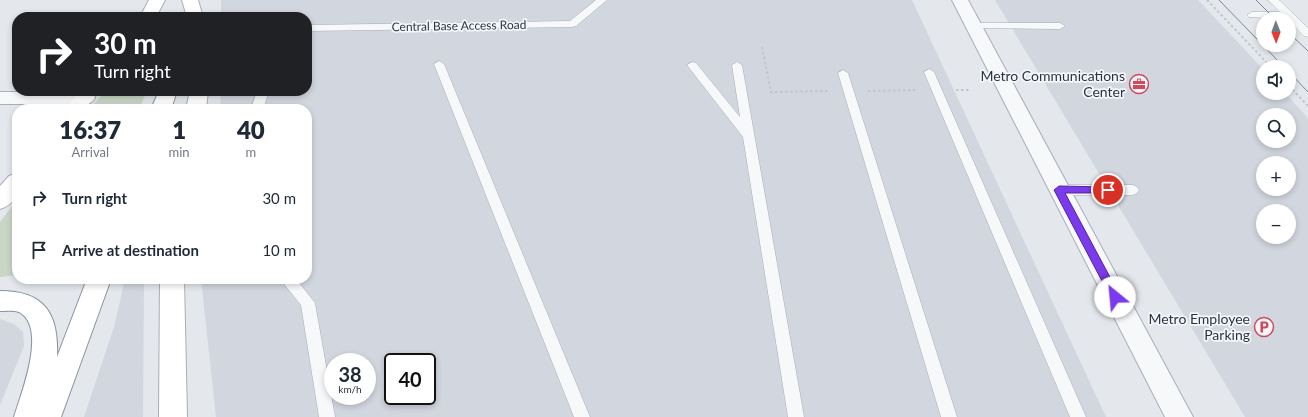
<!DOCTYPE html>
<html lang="en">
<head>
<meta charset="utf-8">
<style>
	:root { --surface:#fff; --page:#f6f6f7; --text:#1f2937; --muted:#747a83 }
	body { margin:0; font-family:Lato,sans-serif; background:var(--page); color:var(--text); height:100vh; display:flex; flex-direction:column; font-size:15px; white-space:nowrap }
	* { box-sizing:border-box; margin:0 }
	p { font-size:13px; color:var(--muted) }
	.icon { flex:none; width:22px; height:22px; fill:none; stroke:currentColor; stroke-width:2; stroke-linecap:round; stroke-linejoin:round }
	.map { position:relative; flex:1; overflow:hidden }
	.side { position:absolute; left:12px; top:104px; width:300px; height:180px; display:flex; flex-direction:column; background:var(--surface); border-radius:16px; box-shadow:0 2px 6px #0003 }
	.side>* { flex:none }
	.banner { position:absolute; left:12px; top:12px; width:300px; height:84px; border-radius:16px; box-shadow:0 2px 6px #0003; background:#202124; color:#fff; overflow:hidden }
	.needle { width:26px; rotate:179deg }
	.tools { position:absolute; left:1256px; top:12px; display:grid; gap:8px }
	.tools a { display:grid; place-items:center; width:40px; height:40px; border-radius:50%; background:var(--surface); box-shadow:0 2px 6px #0003; font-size:20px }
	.speed { position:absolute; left:324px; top:353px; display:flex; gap:8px; font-size:20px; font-weight:700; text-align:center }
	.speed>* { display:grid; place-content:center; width:52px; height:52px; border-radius:50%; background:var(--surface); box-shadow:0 2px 6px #0003; line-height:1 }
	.speed small { font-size:10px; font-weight:400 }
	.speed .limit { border:2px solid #111; border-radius:6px; background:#fff; color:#111 }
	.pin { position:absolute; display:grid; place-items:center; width:34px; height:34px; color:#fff; margin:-17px; border:2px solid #fff; border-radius:50%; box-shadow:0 1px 4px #0007 }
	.me { position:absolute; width:44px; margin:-22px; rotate:332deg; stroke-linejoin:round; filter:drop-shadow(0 0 3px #0008) }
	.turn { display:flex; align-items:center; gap:14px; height:84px; padding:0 16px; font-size:18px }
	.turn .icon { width:52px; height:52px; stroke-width:2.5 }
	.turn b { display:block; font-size:28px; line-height:34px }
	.eta { display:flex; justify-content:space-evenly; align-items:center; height:68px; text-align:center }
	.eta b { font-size:24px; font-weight:800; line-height:28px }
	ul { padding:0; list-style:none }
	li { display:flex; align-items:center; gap:12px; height:52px; padding:0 16px }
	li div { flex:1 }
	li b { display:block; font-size:15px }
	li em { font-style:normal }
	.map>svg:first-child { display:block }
	.built { fill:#d2d6de; fill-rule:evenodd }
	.green { fill:#c9d6c5 }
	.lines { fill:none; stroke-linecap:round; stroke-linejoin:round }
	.service-casing { stroke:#a9aeb7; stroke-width:1 }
	.minor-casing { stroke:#a9aeb7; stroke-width:2 }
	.tertiary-casing { stroke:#a9aeb7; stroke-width:2 }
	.secondary-casing { stroke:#a9aeb7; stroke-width:2 }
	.motorway-casing { stroke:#8b94a3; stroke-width:2 }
	.path { stroke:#c2c5cb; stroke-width:2; stroke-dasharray:2.5 2.5; stroke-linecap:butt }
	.service { fill:#f7f8fa; fill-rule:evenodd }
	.minor { fill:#f7f8fa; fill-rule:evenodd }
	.tertiary { fill:#f7f8fa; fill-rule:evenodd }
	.secondary { fill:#fff; fill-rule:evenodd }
	.motorway { fill:#fff; fill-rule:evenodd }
	.tram { stroke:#7d8696; stroke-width:1 }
	.route { fill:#7c3aed; stroke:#51269a }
	.labels { text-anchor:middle; stroke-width:3.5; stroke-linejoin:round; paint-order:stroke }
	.far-street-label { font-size:12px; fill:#2b3445; stroke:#f4f6f9 }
	.poi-label { font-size:14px; fill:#2b3445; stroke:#f4f6f9; text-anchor:end }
</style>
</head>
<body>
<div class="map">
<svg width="1308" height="417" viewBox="0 0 1308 417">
	<rect width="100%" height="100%" fill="#e4e7ec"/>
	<path class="built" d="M221,0h691l194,417h-890l-15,-138h106v-170h-87l1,-18h86v-74h-86zM333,362h34v34h-34zM393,362h34v34h-34z
		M995,0h203l65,69v24h22l23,25v299h-63zM1263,115h26v26h-26zM1263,163h26v26h-26zM1263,211h26v26h-26z
		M125,279h19l-1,138h-59l30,-90z
		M0,319l14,5 9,8 1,14 -24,59z"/>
	<path class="green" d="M105,91h42l-8,18h-49z
		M17,200v75l-17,2v-55z"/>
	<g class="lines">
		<g class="service-casing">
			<path id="service" d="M596,0h11l-31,26 -4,1 -265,4v-6l263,-4z
				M1268,0h11l29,28v9l-4,-1 -15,-15v-2l-40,-2 -2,-2 5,-3h28z
				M974,23h86l5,3 -5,3 -90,-1 -1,-2z
				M439,61l5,3 146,353h-16l-140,-353z
				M692,62l4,1 44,54 -8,-52 5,-3 5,3 62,352h-16l-45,-280 -56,-72z
				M929,69l5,3 152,345h-16l-146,-345z
				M843,70l5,3 109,344h-16l-103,-344z
				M257,91h12l-6,18h-12z
				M1059,185h74l4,2 2,3 -2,3 -4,2h-74l-4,-2 -2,-3 2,-3z
				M280,279h16l19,24 20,114h-16l-18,-112z"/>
		</g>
		<g class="minor-casing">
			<path id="minor" d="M0,92h85l7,2 3,4 -3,4 -7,2h-85z"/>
		</g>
		<g class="tertiary-casing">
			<path id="tertiary" d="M952,0h16l225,417h-28z"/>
		</g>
		<g class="secondary-casing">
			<path id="secondary" d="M149,0h16l-9,17h-16z
				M182,0h16l5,17h-16z
				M80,91h19l-14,18h-20z
				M190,91h18l-2,18h-20z
				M17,173c0,17 2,30 -17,36v-23l9,-10z
				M160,279h24l3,138h-28z"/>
		</g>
		<g class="motorway-casing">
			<path id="motorway" d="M159,91h18l-6,18h-20z
				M87,279h24l-50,138h-47c7,-23 34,-90 5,-105 -5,-2 -14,-1 -19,-1v-20c45,0 59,23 57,66z"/>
		</g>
		<path class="path" d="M1207,0l64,67
			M762,47l9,45 58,-1
			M1289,86l19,20
			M956,90h14
			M868,91l49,-1"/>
		<use href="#service" class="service"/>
		<use href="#minor" class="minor"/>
		<use href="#tertiary" class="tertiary"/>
		<use href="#secondary" class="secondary"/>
		<use href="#motorway" class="motorway"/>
		<path class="tram" d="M1219,0l65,67
			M1256,0l19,19
			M1289,33l19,18
			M1289,72l19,20"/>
	</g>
	<path class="route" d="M1059,186l49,1 4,3 -4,3h-43l54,101 1,3 -1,3 -4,1 -3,-1 -58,-110z"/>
	<defs>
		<g id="office-ring" transform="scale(1)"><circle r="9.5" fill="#f4f6f9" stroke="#d1495b" stroke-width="1.5"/><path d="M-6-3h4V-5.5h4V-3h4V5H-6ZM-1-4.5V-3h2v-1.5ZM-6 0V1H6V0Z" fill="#d1495b"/></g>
		<g id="parking-ring" transform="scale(1)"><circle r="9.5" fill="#f4f6f9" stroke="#d1495b" stroke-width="1.5"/><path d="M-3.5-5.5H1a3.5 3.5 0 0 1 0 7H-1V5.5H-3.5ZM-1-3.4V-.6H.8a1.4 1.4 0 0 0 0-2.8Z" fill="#d1495b"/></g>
	</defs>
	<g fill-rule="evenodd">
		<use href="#office-ring" x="1139" y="84"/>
		<use href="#parking-ring" x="1264" y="327"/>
	</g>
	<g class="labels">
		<g class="far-street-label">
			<text transform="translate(459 26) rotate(-1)" y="4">Central Base Access Road</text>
		</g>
		<g class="poi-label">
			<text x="1125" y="81">Metro Communications<tspan x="1125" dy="16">Center</tspan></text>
			<text x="1250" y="324">Metro Employee<tspan x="1250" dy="16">Parking</tspan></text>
		</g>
	</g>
</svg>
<div class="tools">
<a><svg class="needle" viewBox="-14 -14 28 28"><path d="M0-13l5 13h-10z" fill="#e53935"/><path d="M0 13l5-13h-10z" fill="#747a83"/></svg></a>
<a><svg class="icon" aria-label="sound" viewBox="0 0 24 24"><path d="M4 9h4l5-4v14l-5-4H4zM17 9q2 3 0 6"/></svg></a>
<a><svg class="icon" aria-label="search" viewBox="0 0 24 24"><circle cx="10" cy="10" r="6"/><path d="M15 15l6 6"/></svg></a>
<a>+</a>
<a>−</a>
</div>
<div class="speed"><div>38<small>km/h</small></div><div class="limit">40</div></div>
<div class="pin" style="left:1108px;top:190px;background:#d93025"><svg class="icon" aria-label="arrive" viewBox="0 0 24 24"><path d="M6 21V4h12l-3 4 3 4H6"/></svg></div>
<svg class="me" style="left:1115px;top:297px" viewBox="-20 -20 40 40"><circle r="19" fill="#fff"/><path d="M0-13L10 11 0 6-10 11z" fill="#7c3aed"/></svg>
<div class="banner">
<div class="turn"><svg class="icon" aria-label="right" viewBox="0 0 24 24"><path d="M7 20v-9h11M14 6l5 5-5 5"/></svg><div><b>30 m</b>Turn right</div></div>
</div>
<section class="side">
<div class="eta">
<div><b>16:37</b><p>Arrival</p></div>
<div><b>1</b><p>min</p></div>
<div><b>40</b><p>m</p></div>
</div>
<ul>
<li><svg class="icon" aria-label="right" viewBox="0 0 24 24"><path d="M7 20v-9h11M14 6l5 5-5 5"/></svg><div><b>Turn right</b></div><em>30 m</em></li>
<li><svg class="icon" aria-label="arrive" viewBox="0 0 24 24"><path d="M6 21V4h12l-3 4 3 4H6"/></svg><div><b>Arrive at destination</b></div><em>10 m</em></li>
</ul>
</section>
</div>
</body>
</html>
